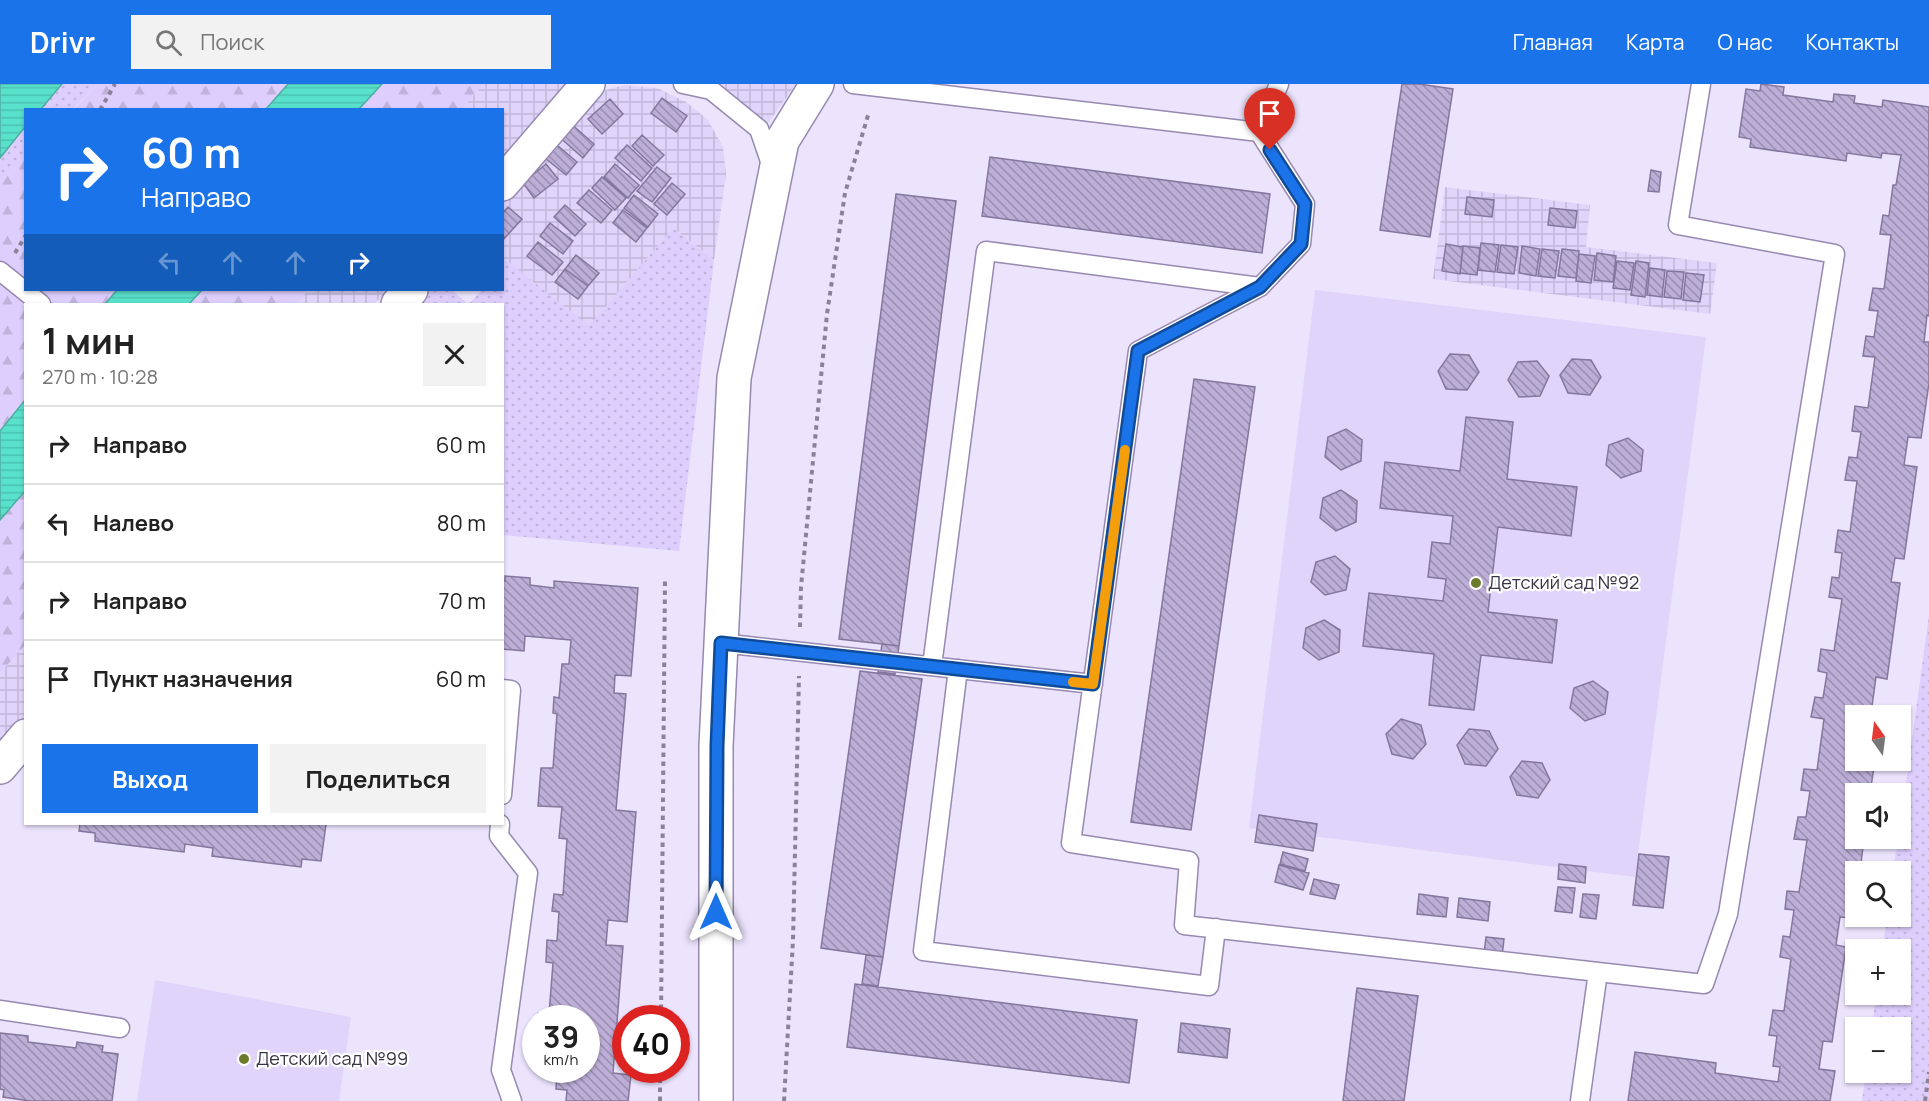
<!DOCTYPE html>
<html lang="ru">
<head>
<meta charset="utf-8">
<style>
	:root { --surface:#fff; --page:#f2f2f2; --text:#222; --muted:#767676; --line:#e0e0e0; --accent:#1a73e8 }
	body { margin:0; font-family:Manrope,sans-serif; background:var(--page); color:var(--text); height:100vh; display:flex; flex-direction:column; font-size:22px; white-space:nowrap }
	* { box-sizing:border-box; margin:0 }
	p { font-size:20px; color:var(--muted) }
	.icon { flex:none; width:33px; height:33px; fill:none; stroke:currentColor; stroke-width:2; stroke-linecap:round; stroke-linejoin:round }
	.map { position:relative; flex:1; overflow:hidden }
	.drawer { position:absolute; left:24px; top:219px; width:480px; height:522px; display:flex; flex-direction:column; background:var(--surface); border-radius:0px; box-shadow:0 2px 4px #0004 }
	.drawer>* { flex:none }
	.top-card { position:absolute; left:24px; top:24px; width:480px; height:183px; border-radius:0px; box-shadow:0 2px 4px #0004; background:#1a73e8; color:#fff; overflow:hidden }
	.needle { width:39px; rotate:346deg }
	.tools { position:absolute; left:1845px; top:621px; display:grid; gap:12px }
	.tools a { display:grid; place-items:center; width:66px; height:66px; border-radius:0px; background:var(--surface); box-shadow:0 2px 4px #0004; font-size:30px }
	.speed { position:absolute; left:522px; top:921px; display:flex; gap:12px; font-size:30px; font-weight:700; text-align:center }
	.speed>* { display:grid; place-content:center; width:78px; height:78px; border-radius:50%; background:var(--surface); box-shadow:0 2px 4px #0004; line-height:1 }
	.speed small { font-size:15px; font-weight:400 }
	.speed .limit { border:9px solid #d22; background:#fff; color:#111 }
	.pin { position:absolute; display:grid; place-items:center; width:51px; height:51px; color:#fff; margin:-62px -26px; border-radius:50% 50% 50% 0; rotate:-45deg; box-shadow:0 0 6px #0007 }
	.pin .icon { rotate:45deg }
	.me { position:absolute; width:66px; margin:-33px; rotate:0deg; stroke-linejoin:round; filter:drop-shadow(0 0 4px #0008) }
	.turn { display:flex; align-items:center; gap:21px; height:126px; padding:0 18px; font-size:27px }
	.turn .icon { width:78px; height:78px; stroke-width:2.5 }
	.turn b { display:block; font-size:42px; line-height:51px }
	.lanes { display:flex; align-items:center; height:57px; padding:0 18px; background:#0003; justify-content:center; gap:30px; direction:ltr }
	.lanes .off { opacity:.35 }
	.round { display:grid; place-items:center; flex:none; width:63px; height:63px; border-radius:0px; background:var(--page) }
	.head { display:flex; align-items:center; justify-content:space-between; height:102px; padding:0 18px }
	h1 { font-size:36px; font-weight:700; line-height:45px }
	.cta { display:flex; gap:12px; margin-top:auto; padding:12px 18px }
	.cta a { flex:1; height:69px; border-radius:0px; background:var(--accent); color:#fff; font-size:24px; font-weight:700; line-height:69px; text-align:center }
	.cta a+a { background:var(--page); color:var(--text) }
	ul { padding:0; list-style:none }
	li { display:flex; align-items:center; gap:18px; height:78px; padding:0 18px; border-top:2px solid var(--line) }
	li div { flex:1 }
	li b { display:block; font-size:22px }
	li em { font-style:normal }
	header { display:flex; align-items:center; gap:36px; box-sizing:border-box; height:84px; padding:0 30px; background:var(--accent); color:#fff }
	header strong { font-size:28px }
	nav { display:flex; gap:33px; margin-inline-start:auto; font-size:21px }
	.search { width:420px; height:54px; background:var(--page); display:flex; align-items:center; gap:15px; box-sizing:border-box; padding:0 21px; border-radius:0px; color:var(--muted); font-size:22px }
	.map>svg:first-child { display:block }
	.built { fill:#e1d4fb }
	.industrial { fill:url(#industrial-grid) }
	.grass { fill:url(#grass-dots) }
	.forest { fill:url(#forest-firs) }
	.water { fill:url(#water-rules); stroke:#4fada2; stroke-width:1.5 }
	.building { fill:url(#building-back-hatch); stroke:#84779d; stroke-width:1.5 }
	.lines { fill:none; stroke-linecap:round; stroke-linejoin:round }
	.lane-casing { stroke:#9789b0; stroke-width:21 }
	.street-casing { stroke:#9789b0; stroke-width:36 }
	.secondary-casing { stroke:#9789b0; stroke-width:36 }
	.path { stroke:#8a8398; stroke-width:4; stroke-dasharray:4.5 4.5; stroke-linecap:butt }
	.lane { stroke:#fff; stroke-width:18 }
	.street { stroke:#fff; stroke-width:33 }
	.secondary { stroke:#fff; stroke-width:33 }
	.route-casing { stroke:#114b97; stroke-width:15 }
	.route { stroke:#1a73e8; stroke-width:10 }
	.slow { stroke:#f59e0b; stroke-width:10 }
	.poi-dot { fill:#6a7c2c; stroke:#fff; stroke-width:2 }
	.labels { text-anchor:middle; stroke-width:4.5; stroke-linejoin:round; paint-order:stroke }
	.poi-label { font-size:18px; fill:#393444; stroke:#fff; text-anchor:start }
</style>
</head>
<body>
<header>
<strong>Drivr</strong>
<div class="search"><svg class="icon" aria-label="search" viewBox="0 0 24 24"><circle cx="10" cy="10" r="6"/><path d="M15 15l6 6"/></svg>Поиск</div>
<nav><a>Главная</a><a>Карта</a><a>О нас</a><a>Контакты</a></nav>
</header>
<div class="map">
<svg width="1929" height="1017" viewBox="0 0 1929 1017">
	<defs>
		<pattern id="industrial-grid" width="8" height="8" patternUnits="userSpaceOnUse" patternTransform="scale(1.5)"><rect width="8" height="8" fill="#e1d4fb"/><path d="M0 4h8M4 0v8" fill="none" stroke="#c2b7d8"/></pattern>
		<pattern id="grass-dots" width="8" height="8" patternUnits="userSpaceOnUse" patternTransform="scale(1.5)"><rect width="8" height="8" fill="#decefe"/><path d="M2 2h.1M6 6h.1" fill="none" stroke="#bfb2db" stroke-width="1.8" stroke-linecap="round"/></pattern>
		<pattern id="forest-firs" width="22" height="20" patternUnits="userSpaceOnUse" patternTransform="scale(1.5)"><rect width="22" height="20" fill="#decefe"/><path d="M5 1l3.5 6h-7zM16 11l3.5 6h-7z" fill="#bfb2db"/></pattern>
		<pattern id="water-rules" width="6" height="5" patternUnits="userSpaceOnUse" patternTransform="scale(1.5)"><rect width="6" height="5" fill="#58e1cb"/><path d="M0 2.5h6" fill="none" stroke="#4dc2b0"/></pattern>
		<pattern id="building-back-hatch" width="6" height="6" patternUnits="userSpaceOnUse" patternTransform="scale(1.5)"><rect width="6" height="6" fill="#bcaed7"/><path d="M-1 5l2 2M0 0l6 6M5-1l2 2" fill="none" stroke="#9a8eb0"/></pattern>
	</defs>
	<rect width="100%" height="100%" fill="#ece3fd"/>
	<path class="built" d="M1315,206l391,47 -71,540 -386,-49z
		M155,896l196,37 -12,84h-202z"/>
	<path class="industrial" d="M467,0h105l-69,78 -1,-52h-56z
		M684,0h112l-28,39z
		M625,1l32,3 29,14 22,18 15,27 3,27 -12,86 -41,-32 -84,99 -83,-66 -3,3v-67l94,-105z
		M1445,103l145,18 -4,42 131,16 -7,51 -277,-35z
		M293,206h95l-14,14h-93z
		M25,529v104l-25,31v-103z"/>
	<path class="grass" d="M62,0h36l-25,25h-32z
		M25,43v31l-21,21 -4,8v-29z
		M673,144l41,32 -35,291 -176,-16 -1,-231h-33l13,-14h20l1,-26 3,-4 83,66z
		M427,206h25l16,14h-53z
		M1929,531v486h-67l4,-28 34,-1v-44l-28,-1 4,-32 24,-1v-44l-17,-1 4,-32 13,-1v-44l-7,-1 5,-32 2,-1 1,-18z"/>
	<path class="forest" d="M98,0h190l-22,25 -193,1z
		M382,0h102l-22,25 -103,1z
		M25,74l1,132h91l-12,14h-79l-1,96 -25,31v-244l4,-8z
		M202,206h107l-13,14h-107z
		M25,407v154l-25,28v-153z"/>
	<path class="water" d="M0,0h62l-21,25 -15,1 -1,17 -25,31z
		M288,0h94l-23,25h-93z
		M117,206h85l-13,14h-84z
		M25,316v91l-25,29v-89z"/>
	<path class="building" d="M1402,0h17l34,5 -23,148 -50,-7z
		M1761,0l23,3 -1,8 50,7 1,-8 21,2 -1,7 28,4 1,-7 46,7v209l-2,-1 -3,27h5v41l-8,55 -13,-1 -4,28 13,2 -13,92 -9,-1 -4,24 9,1 -13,96 -11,-2 -4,29 11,1 -1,9h-26v44h19l-5,34h-14l-3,32h3v12h8l-4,34h-4v28l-3,18 -13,-1 -4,28 10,2 -14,95 -9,-1 -4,28 16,2 -5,30h-202l7,-49 81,11 -1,10 63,9 2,-15 -7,-1 4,-30 -8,-1 4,-25 11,1 7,-52 -11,-2 3,-21 7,1 4,-27 -9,-1 2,-18 12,1 8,-52 -13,-1 4,-22h8l4,-26 -9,-1 3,-21 13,1 7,-51 -13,-2 4,-20 8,1 4,-25 -9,-2 3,-22 13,2 8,-52 -13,-2 3,-20 7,1 3,-25 -7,-1 3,-22 12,2 7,-51 -12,-1 4,-23 8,1 4,-26 -9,-1 3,-25 13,2 7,-51 -12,-1 3,-20 8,1 4,-26 -9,-1 4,-22 11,1 7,-54 -11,-1 3,-19 6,1 4,-31h3l5,-30 -19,-2 -1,5 -34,-5 -1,8 -96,-14 1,-8 -12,-2 7,-48 14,2z
		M662,14l25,18 -11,16 -25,-19z
		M610,15l13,15 -21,20 -14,-15z
		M569,38l25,22 -11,14 -26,-23z
		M642,51l22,20 -11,11 -21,-20z
		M557,61l20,17 -11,13 -21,-17z
		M627,61l25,23 -11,13 -26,-23z
		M990,73l280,37 -8,59 -280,-37z
		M546,80l12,15 -24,19 -11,-15z
		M615,80l24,21 -11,13 -24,-21z
		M657,83l14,11 -19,24 -15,-11z
		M1651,86l10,2 -2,20 -11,-1z
		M602,93l24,21 -11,12 -23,-22z
		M672,99l13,11 -18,21 -13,-11z
		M589,106l23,20 -11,13 -24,-20z
		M896,110l60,7 -57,445 -60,-7z
		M634,111l24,19 -10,13 -24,-19z
		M1467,113l27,3 -2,17 -27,-3z
		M565,121l21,19 -11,12 -21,-19z
		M508,123l14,12 -20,22v-27z
		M1550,124l27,3 -2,17 -27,-3z
		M623,126l24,18 -11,14 -23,-19z
		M550,139l23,18 -10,13 -23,-18z
		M538,158l25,20 -11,13 -25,-19z
		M1481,159l18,2 -4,27 -17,-2z
		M1446,160l17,3 -3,27 -18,-3z
		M1501,161l17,2 -4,27 -17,-2z
		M1463,162l17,2 -3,27 -17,-2z
		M1522,162l18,3 -4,27 -17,-3z
		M1542,165l17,2 -4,27 -17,-2z
		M1562,165l17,2 -3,27 -18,-2z
		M1597,169l19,3 -3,26 -19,-2z
		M1579,170l16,2 -4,27 -15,-2z
		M576,171l23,18 -11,13 -23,-17z
		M1617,177l17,2 -4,27 -17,-2z
		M1636,177l13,2 -4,34 -14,-2z
		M1650,184l15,2 -3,27 -15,-2z
		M565,185l23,17 -10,13 -23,-17z
		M1667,187l17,1 -3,27 -17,-2z
		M1686,189l18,2 -4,27 -17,-2z
		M1450,270l19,1 10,17 -12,18 -21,-1 -8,-18z
		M1572,275l19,1 10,17 -11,18 -22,-2 -8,-18z
		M1537,277l12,15 -9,20 -21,1 -11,-17 10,-18z
		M1194,295l61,8 -64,443 -60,-8z
		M1466,333l47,5 -6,57 70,8 -6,49 -73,-9 -10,85 69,8 -5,43 -71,-8 -7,55 -45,-5 5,-51 -71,-8 6,-53 74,8 3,-22 -18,-2 4,-35 18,2 3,-28 -73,-8 5,-46 75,9z
		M1346,345l16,11 -1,21 -20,9 -16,-13 3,-20z
		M1628,354l15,12 -2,21 -20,7 -15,-13 3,-20z
		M1341,406l16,11 -1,21 -20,9 -16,-13 3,-20z
		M1335,472l15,13 -4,21 -21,5 -14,-13 5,-20z
		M505,492l25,2v7l24,3v-7l84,7 -7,88 -16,-1 -1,18 12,1 -10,116 20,2 -9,110 -19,-2 -2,25 17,1 -10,127 18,2 -3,26h-62l1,-11 -11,-1 1,-19h29v-52h-49l1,-5 11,1 4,-51 -7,-1 1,-22 10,1 2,-29 -7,-1 2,-17 9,1 4,-56 -8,-1 3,-31 -24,-1 3,-38h12l4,-54 -4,-1 1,-16 5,1 3,-34h7l2,-24 -46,-4 -1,15 -22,-2v-68h3z
		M1324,536l16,10 -1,22 -20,8 -16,-12 3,-20z
		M882,560l17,2 -4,28 -17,-2z
		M860,587l62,8 -39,278 -62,-9z
		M1593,597l15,11 -3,22 -20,7 -15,-13 4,-20z
		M1401,635l20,6 5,19 -13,15 -21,-5 -6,-20z
		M1469,645l20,2 9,18 -12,17 -21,-2 -8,-19z
		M1522,677l20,2 8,17 -12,18 -21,-3 -7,-18z
		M1259,731l58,9 -4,27 -58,-9z
		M80,740h246l-5,37 -19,-2 -1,8 -89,-11 1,-8 -28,-4 -1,8 -89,-11v-8l-16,-2z
		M1283,768l25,7 -3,12 -25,-7z
		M1639,770l30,3 -6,51 -30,-3z
		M1559,780l27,3 -1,16 -27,-4z
		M1279,781l30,8 -6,17 -28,-8z
		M1314,795l25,6 -4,14 -25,-5z
		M1558,803l17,1 -3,25 -17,-2z
		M1419,810l29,4 -2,19 -29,-3z
		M1583,810l16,1 -3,24 -16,-2z
		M1459,814l31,4 -2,19 -31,-4z
		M1486,853l18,2 -2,18 -18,-3z
		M866,871l17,2 -5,29 -16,-2z
		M855,900l282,36 -8,63 -282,-36z
		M1357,904l61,8 -14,105h-61z
		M1181,939l49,6 -3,29 -49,-6z
		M0,949l28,3v6l48,6 1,-6 26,4 -1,6 16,2 -6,47h-82l-27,-4 1,-7 -4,-1z"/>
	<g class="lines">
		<g class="lane-casing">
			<path id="lane" d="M683,0l28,6 48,39 13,38
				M853,0l406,48 20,-48
				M1259,48l46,72 -4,40 -41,43 -122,64 -67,492 118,18 -5,64 520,59 24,-70 107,-660 -157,-29 23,-141
				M0,187l41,33
				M721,559l372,41
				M932,582l54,-415 274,36
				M958,585l-35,282 286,35 7,-58
				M502,605l9,1 -9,105
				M500,740l-1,12 29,37 -27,197 11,31
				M0,926l120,18
				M1580,1017l18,-129"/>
		</g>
		<g class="street-casing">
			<path id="street" d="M502,100l86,-100
				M398,220l13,-14
				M0,683l26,-31"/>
		</g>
		<g class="secondary-casing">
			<path id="secondary" d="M716,1017v-355l18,-368 48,-237 35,-57"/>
		</g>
		<path class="path" d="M100,26l15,-26
			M15,169l11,-18
			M800,543l1,-40 26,-273 18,-121 24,-81
			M661,934l4,-439
			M660,1017v-31
			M784,1017l9,-161 6,-264
			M1925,1017l4,-29"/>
		<use href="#lane" class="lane"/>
		<use href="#street" class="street"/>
		<use href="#secondary" class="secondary"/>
	</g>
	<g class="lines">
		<g class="route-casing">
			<path id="route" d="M716,828l1,-166 4,-103 372,41 45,-333 122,-64 41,-43 4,-40 -35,-54"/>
		</g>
		<use href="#route" class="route"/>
		<path class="slow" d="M1073,598l20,2 32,-234"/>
	</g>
	<g class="poi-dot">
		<circle cx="1476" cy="499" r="6"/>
		<circle cx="244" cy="975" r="6"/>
	</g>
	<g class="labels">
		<g class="poi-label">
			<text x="1488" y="505">Детский сад №92</text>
			<text x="256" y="981">Детский сад №99</text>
		</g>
	</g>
</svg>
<div class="tools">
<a><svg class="needle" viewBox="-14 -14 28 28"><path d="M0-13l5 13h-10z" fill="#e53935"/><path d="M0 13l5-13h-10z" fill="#767676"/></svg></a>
<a><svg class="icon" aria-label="sound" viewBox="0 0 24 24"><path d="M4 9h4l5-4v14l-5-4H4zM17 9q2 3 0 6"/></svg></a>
<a><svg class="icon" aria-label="search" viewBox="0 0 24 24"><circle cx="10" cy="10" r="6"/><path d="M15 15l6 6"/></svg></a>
<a>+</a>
<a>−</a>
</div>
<div class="speed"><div>39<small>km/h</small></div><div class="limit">40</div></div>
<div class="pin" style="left:1270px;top:66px;background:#d93025"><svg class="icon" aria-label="arrive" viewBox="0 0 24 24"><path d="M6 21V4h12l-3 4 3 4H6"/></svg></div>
<svg class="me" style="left:716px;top:828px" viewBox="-20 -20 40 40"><path d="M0-17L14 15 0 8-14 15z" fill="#1a73e8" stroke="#fff" stroke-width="4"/></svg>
<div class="top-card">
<div class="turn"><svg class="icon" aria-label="right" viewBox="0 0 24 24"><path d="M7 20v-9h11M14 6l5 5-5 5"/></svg><div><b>60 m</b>Направо</div></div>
<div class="lanes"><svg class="icon off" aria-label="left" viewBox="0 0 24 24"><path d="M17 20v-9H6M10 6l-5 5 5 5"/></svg><svg class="icon off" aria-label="ahead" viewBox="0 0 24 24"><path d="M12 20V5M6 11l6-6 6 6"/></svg><svg class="icon off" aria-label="ahead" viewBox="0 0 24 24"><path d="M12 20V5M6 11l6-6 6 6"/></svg><svg class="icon" aria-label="right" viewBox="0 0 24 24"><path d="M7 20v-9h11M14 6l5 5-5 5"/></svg></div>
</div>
<section class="drawer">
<div class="head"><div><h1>1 мин</h1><p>270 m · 10:28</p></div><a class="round"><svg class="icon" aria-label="close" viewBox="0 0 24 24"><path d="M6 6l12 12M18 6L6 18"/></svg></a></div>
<ul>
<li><svg class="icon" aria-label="right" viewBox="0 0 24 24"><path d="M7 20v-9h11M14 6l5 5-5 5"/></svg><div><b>Направо</b></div><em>60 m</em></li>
<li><svg class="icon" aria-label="left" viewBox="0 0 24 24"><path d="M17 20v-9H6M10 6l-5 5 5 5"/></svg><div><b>Налево</b></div><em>80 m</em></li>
<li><svg class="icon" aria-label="right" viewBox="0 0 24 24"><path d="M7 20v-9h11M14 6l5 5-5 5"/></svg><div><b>Направо</b></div><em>70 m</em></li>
<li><svg class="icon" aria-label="arrive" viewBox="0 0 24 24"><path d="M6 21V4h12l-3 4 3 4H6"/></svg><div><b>Пункт назначения</b></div><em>60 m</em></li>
</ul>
<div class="cta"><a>Выход</a><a>Поделиться</a></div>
</section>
</div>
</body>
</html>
